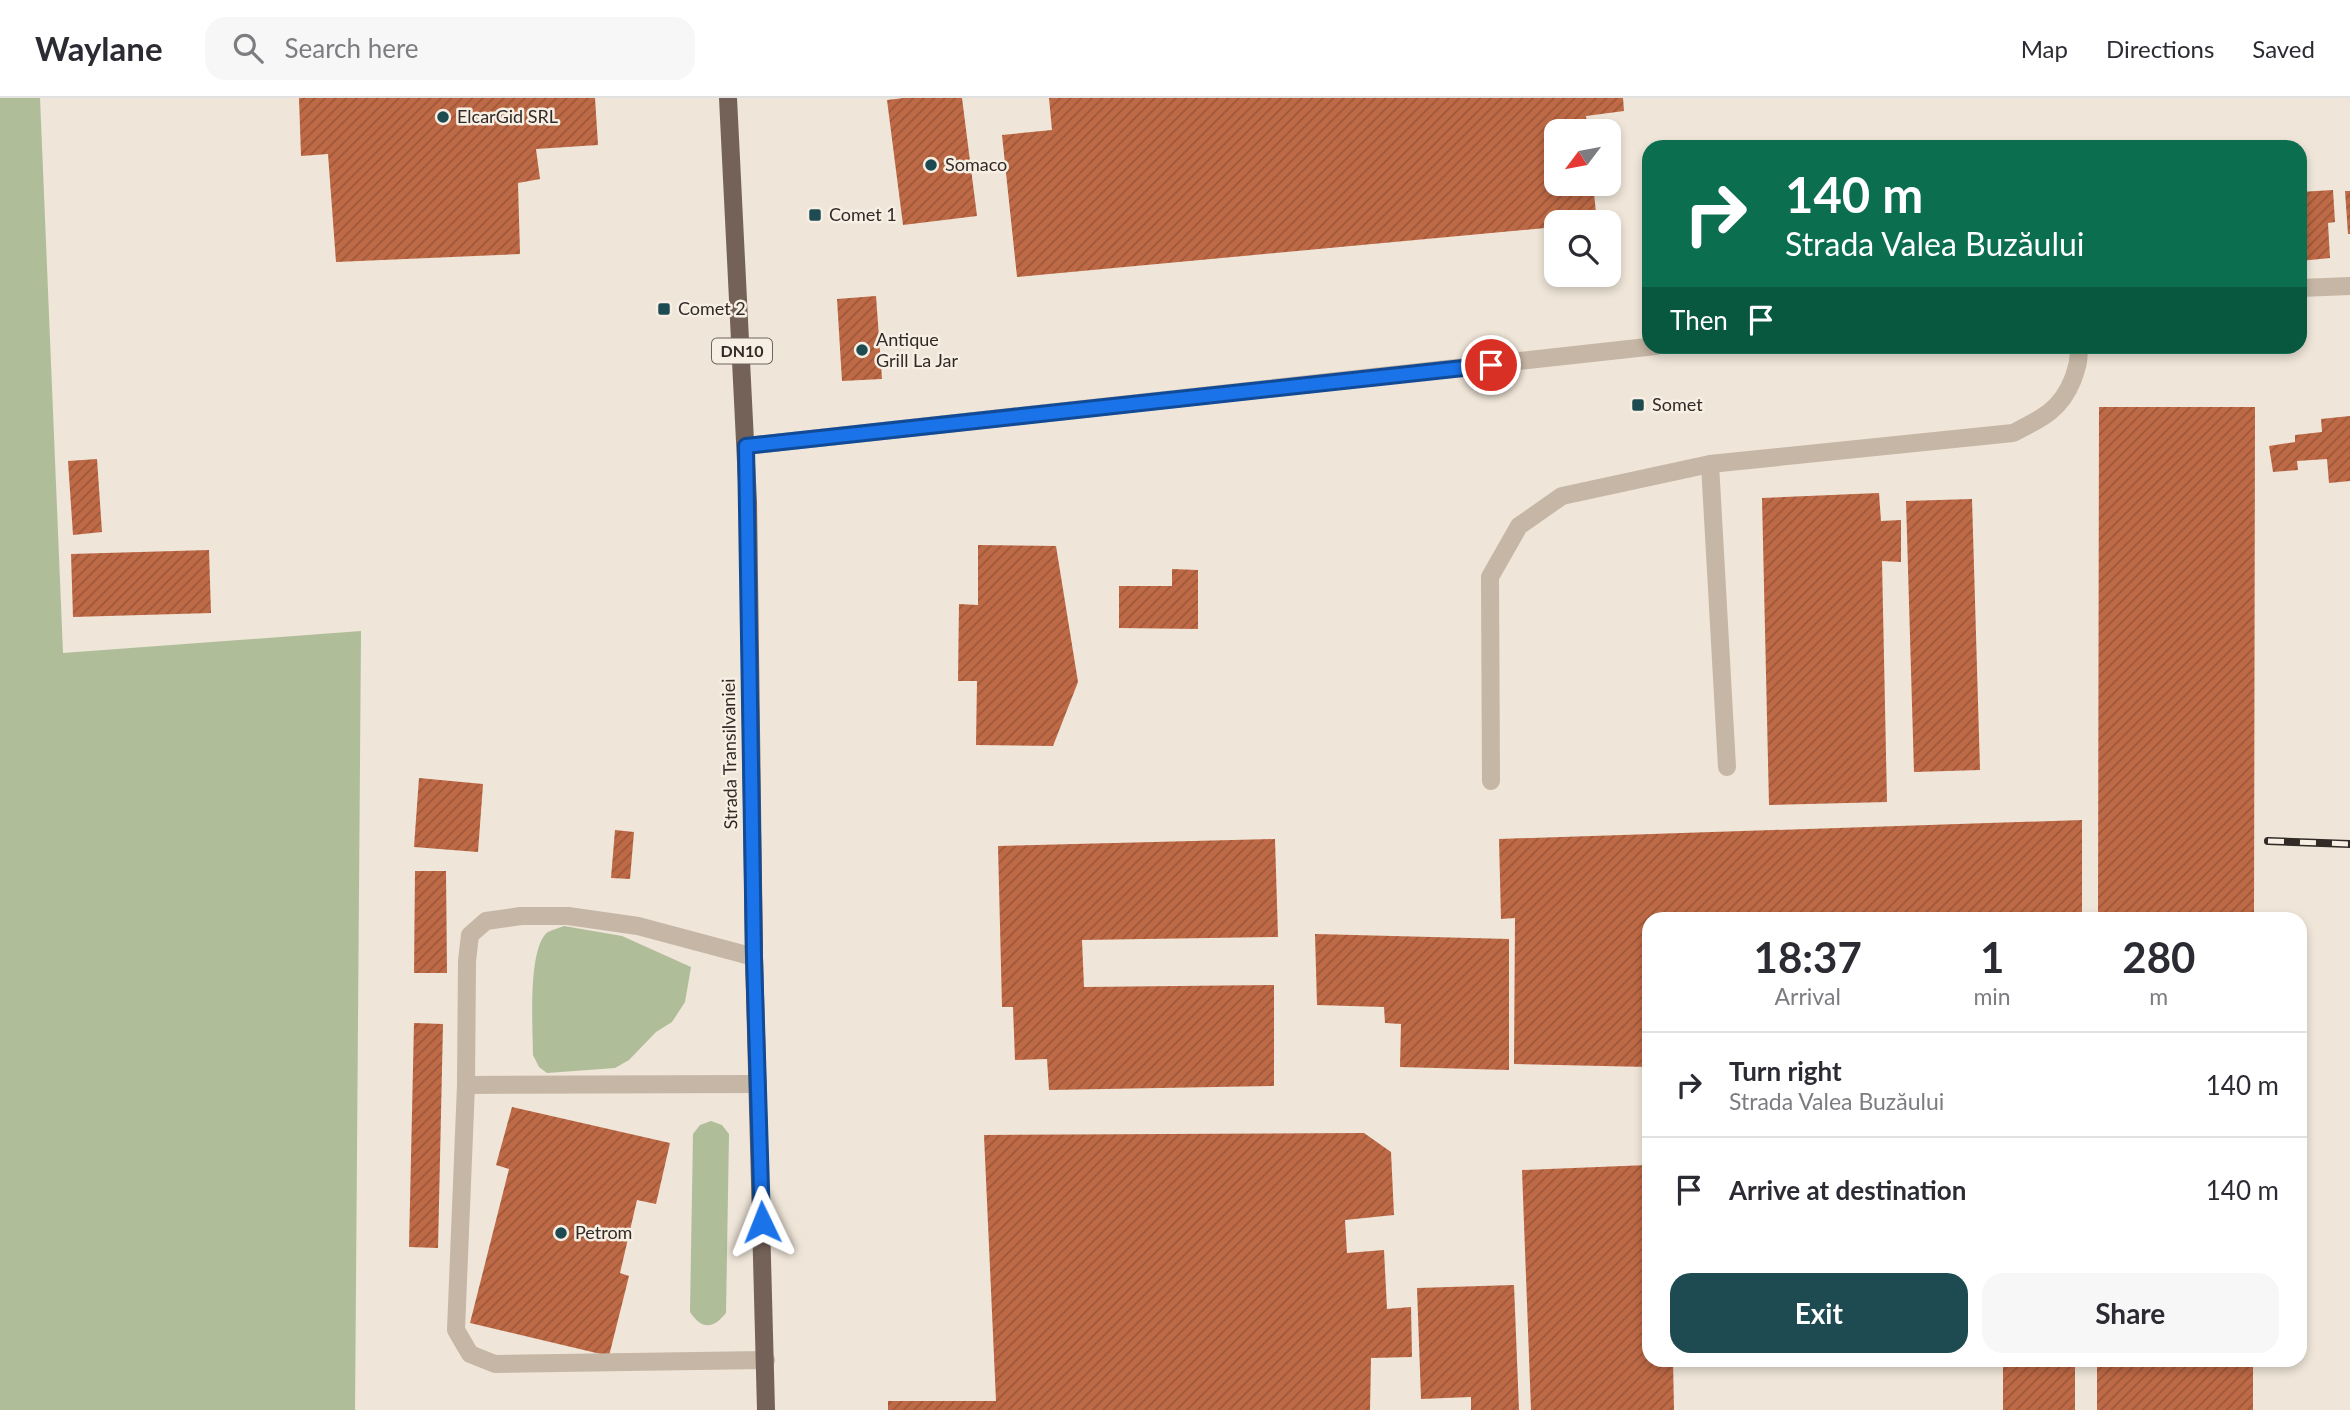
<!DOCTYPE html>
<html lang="en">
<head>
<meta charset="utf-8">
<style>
	:root { --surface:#fff; --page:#f7f7f7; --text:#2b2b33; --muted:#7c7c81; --line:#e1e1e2; --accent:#1e4b51 }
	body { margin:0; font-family:Lato,sans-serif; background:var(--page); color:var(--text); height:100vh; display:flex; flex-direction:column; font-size:26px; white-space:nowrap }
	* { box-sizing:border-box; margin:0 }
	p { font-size:23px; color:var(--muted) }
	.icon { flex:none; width:38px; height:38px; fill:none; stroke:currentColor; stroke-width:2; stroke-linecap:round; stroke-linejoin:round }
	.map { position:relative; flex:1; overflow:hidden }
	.sheet { position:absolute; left:1642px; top:814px; width:665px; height:455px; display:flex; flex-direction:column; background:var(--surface); border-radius:21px; box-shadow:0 4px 10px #0003 }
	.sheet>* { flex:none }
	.hud { position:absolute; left:1642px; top:42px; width:665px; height:214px; border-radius:21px; box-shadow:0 4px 10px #0003; background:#0b6e4f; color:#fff; overflow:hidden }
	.needle { width:46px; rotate:238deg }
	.buttons { position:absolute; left:1544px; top:21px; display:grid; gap:14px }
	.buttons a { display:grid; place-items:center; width:77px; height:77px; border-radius:14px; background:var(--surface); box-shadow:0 4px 10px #0003; font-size:35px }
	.pin { position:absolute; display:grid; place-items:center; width:60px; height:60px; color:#fff; margin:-30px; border:4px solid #fff; border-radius:50%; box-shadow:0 2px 7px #0007 }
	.me { position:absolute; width:77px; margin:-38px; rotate:358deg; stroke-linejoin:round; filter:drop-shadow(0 0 5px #0008) }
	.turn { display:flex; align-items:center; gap:24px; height:147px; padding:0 28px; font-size:32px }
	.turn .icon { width:91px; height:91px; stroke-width:2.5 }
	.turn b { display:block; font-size:49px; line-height:60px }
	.then { display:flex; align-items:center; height:66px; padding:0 28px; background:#0003; gap:14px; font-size:26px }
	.eta { display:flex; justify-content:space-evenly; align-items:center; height:119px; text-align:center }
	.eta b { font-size:42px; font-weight:700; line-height:49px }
	.action { display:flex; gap:14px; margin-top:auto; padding:14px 28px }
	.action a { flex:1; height:80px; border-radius:21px; background:var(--accent); color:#fff; font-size:28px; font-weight:700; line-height:80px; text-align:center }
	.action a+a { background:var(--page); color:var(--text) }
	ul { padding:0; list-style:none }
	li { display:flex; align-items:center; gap:21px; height:105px; padding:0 28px; border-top:2px solid var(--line) }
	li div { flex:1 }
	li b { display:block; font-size:26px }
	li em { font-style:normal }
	header { display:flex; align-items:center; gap:42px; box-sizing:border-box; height:98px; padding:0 35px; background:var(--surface); border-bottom:2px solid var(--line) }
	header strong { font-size:33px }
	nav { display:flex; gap:38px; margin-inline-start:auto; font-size:24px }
	.search { width:490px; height:63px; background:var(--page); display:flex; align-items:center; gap:18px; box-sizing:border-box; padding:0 24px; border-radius:21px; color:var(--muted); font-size:26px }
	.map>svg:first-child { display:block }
	.green { fill:#afbd99 }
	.building { fill:url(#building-hatch) }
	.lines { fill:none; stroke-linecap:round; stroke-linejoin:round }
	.minor { stroke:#c6b6a5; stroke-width:18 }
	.major { stroke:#746258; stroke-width:18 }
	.rail-casing { stroke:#322a26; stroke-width:8 }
	.rail { stroke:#f7efe4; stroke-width:5; stroke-dasharray:16; stroke-linecap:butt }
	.route-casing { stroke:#114b97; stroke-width:18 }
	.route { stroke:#1a73e8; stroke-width:12 }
	.poi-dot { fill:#1e4b51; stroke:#f7efe4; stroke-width:2.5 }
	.labels { text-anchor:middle; stroke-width:5; stroke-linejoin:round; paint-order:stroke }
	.shield { fill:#f7efe4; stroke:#6d655f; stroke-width:2 }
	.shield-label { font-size:16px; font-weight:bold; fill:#322a26 }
	.poi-label { font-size:18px; fill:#322a26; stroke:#f7efe4; text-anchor:start }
	.street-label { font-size:18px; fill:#322a26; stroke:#f7efe4 }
</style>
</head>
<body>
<header>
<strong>Waylane</strong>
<div class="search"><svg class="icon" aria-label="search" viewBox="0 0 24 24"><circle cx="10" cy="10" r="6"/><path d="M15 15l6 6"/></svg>Search here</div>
<nav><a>Map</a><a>Directions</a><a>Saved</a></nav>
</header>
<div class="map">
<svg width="2350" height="1312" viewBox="0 0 2350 1312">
	<defs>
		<pattern id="building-hatch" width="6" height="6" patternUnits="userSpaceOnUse" patternTransform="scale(1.75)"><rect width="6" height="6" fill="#bf6a46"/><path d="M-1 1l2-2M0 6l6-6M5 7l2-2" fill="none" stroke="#9c573a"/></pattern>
	</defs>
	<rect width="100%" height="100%" fill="#efe5d8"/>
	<path class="green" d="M0,0h40l23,555 298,-22 -6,779h-355z
		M564,828l58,10 69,31 -6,35 -13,20 -16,10 -27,28 -14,8 -68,5 -8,-6 -6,-12c0,-25 -6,-108 15,-123 4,-2 11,-4 16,-6z
		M711,1023l11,4 7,9 -3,179c-13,16 -24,17 -36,-1l3,-178 7,-9z"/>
	<path class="building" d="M299,0h296l3,47 -62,4 4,30 -22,4 2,71 -184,8 -8,-108 -27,2z
		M904,0h58l15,118 -74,9 -16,-125z
		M1049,0h574l1,13 -38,5 2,15h-32v53h37l4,38h-41v5l-539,50 -15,-142 50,-5z
		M2333,92l2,32 -7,1 2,35 -30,3v-69z
		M2345,93h5v43h-2z
		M876,198l6,83 -40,2 -5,-82z
		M2099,309h156l-1,512h-156z
		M2350,318v65l-21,2 -2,-24 -30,2 1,9 -25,2 -4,-26 26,-4v-7l27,-3 -1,-13z
		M97,361l5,73 -29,3 -5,-74z
		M1879,395l2,28 20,-1v42l-19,-1 5,241 -118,3 -7,-307z
		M1972,401l8,271 -66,2 -8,-271z
		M978,447l78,1 22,136 -25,64 -77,-1 1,-64h-19l1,-77 19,1z
		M209,452l2,63 -138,4 -2,-63z
		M1172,471l26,1v59l-79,-1v-42h53z
		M419,680l64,6 -5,68 -64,-5z
		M2082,722v99h-434v148l-134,-3 1,-146 -14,1 -2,-80z
		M615,732l19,2 -4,47 -19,-1z
		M1275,741l3,98 -196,3 2,47 190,-2v101l-225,4 -2,-31 -32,1 -2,-53h-11l-4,-161z
		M415,773h31l1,102h-33z
		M1315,836l194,5v131l-109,-3 1,-43 -16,-1 -1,-16 -67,-2z
		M414,925l29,1 -5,224 -29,-1z
		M512,1009l158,36 -14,61 -19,-4 -17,73 9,3 -20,80 -139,-33 39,-154 -13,-4z
		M1364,1035l27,19 3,63 -49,5 2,33 37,-3 3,59 24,-2 1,50 -41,1 -1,52h-482v-9h108l-12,-266z
		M1648,1067v195h25l1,50h-143l-9,-240z
		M1514,1187l5,125h-48v-13l-50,2 -4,-111z
		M2003,1262h72v50h-72z
		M2097,1262h156v50h-156z"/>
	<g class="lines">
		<path class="minor" d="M2300,190l50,-2
			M746,348l910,-100
			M1710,366l17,303
			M1491,683l-1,-204 29,-51 43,-30 148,-32 303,-31c28,-14 48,-23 60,-54 4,-12 7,-20 5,-33
			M754,859l-116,-31 -70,-10h-47l-35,5 -16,14 -3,26 -1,124 -10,245 14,24 25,10 271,-4
			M466,987l292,-1"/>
		<path class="major" d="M728,0l20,404 6,455 12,453"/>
		<g class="rail-casing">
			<path id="rail" d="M2268,743l82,3"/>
		</g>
		<use href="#rail" class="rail"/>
	</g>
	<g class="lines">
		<g class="route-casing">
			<path id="route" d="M762,1124l-8,-265 -8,-511 745,-81"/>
		</g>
		<use href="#route" class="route"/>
	</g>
	<g class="poi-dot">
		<circle cx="443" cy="19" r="7"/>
		<circle cx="931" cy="67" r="7"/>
		<rect x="808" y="110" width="14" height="14" rx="3.5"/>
		<rect x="657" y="204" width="14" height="14" rx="3.5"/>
		<circle cx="862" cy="252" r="7"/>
		<rect x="1631" y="300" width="14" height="14" rx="3.5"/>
		<circle cx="561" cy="1135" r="7"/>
	</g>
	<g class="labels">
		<rect class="shield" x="712" y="240.5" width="60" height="25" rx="5"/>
		<g class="shield-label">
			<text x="742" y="259">DN10</text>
		</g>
		<g class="poi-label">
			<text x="457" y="25">ElcarGid SRL</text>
			<text x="945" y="73">Somaco</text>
			<text x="829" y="123">Comet 1</text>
			<text x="678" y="217">Comet 2</text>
			<text x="876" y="248">Antique<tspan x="876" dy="21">Grill La Jar</tspan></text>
			<text x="1652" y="313">Somet</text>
			<text x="575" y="1141">Petrom</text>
		</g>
		<g class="street-label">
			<text transform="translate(730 656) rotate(-91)" y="6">Strada Transilvaniei</text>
		</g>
	</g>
</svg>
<div class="buttons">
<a><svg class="needle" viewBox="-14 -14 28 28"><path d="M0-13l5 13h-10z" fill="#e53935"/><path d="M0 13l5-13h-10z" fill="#7c7c81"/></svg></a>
<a><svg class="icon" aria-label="search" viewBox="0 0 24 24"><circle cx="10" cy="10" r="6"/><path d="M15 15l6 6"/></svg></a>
</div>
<div class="pin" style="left:1491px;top:267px;background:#d93025"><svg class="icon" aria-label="arrive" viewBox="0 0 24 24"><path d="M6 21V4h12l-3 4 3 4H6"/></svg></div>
<svg class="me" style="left:762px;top:1124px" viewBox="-20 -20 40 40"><path d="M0-17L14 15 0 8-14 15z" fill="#1a73e8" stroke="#fff" stroke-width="4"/></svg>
<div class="hud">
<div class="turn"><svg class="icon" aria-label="right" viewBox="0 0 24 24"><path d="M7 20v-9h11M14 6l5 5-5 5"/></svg><div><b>140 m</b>Strada Valea Buzăului</div></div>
<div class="then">Then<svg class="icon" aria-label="arrive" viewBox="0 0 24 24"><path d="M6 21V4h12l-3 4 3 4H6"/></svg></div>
</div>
<section class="sheet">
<div class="eta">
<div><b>18:37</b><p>Arrival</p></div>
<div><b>1</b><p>min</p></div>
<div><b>280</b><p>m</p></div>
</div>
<ul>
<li><svg class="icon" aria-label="right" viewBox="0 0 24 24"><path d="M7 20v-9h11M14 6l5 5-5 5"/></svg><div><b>Turn right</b><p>Strada Valea Buzăului</p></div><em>140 m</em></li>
<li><svg class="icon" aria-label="arrive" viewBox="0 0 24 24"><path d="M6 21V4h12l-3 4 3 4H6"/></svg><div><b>Arrive at destination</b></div><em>140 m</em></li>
</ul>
<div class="action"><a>Exit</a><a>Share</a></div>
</section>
</div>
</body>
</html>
